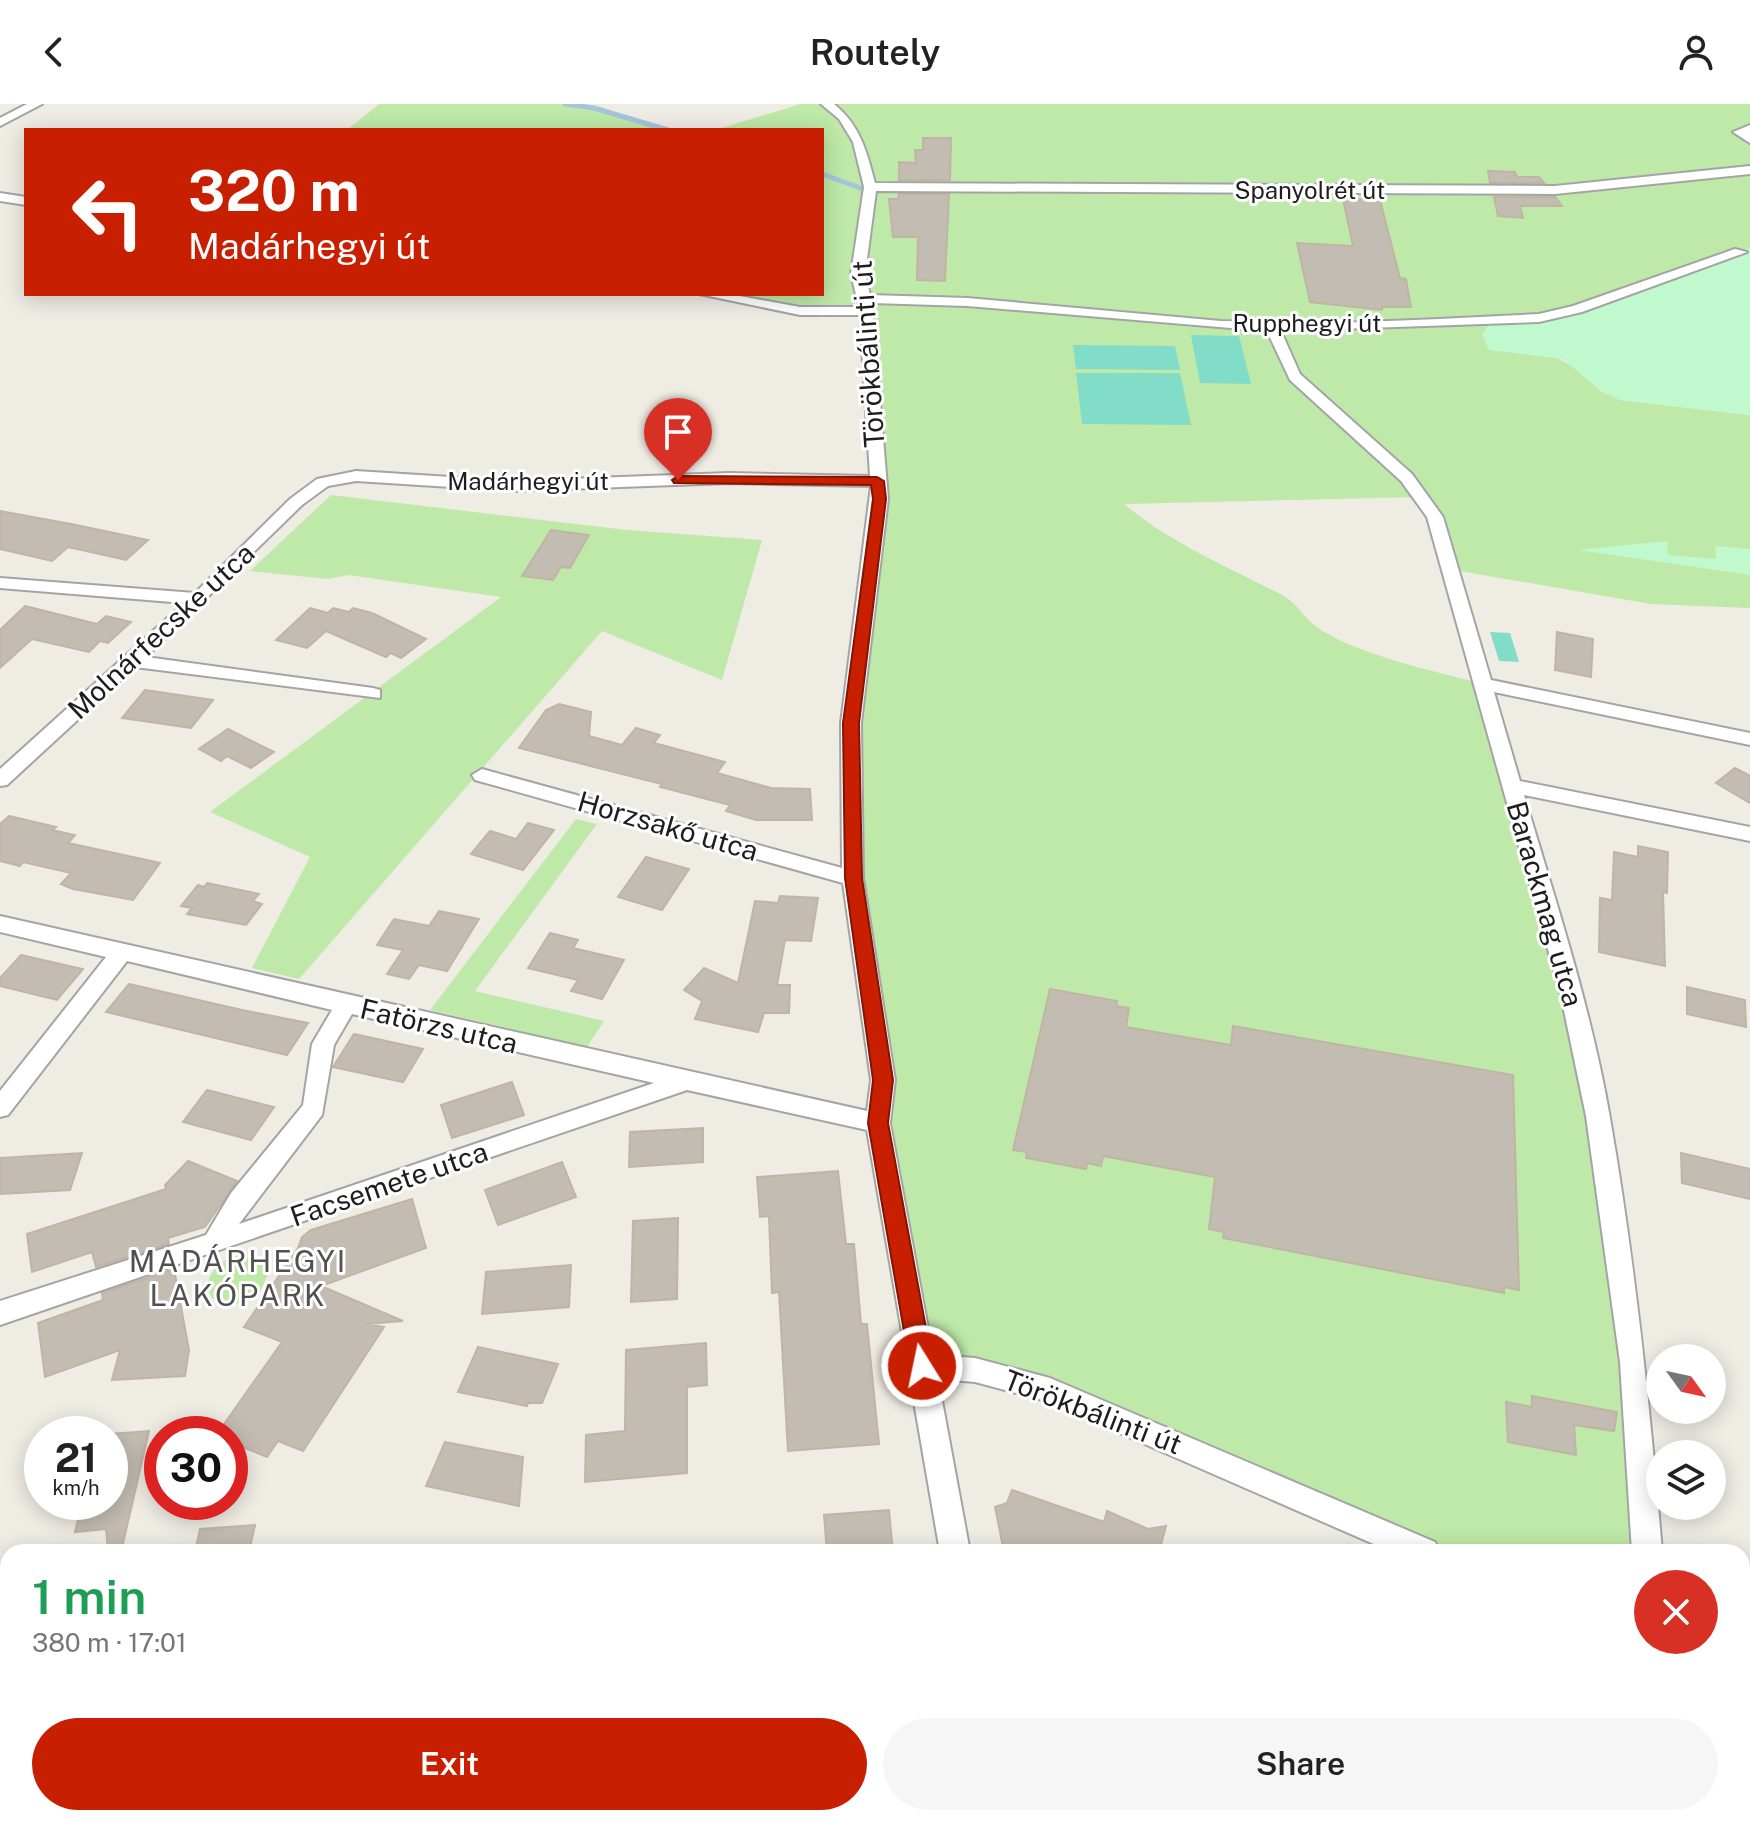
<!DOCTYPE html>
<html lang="en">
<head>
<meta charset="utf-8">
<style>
	:root { --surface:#fff; --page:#f6f6f6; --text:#222; --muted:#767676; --accent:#c91f01 }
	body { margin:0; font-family:"Public Sans",sans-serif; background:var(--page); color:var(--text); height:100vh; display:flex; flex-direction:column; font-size:30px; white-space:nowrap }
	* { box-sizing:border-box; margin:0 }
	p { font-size:26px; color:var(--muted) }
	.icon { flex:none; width:44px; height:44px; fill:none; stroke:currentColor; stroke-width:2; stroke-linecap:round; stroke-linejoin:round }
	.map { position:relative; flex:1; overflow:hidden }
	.side { position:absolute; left:0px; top:1440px; width:1750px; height:282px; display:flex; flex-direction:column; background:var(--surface); border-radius:24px 24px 0 0; box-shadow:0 4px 20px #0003 }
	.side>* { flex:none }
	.guide { position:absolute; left:24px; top:24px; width:800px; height:168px; border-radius:0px; box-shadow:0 4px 20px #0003; background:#c91f01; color:#fff; overflow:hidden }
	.needle { width:52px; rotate:123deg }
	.controls { position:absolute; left:1646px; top:1240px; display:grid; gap:16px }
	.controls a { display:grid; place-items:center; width:80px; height:80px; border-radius:50%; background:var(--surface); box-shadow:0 4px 20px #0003; font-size:40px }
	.speed { position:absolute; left:24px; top:1312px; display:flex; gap:16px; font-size:40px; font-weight:700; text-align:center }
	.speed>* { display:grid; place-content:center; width:104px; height:104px; border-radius:50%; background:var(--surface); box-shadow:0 4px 20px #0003; line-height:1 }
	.speed small { font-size:20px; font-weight:400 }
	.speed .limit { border:12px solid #d22; background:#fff; color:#111 }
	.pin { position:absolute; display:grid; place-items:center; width:68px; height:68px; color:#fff; margin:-82px -34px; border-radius:50% 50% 50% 0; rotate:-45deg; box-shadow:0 0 8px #0007 }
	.pin .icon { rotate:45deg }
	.me { position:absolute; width:88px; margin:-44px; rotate:350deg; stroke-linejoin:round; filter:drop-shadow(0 0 6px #0008) }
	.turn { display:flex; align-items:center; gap:28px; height:168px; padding:0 32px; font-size:36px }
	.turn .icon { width:104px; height:104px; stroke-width:2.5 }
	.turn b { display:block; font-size:56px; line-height:68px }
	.round { display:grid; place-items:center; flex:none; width:84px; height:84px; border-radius:42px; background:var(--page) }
	.headline { display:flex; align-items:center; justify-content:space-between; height:136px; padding:0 32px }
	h1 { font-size:48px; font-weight:600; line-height:60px; color:#1e9e55 }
	.cta { display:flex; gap:16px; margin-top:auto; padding:16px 32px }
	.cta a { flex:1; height:92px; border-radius:48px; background:var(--accent); color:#fff; font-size:32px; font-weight:600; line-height:92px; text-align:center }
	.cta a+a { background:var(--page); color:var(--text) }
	header { display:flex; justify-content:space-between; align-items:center; height:104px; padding:0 32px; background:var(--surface); font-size:36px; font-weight:600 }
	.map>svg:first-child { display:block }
	.grass { fill:#bee9a8 }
	.park { fill:#bff9cd }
	.pitch { fill:#81ddc8 }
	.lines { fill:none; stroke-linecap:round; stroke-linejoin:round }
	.stream { stroke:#a3c6dc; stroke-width:5 }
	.building { fill:#c3bcb2; stroke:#c0b5a5; stroke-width:2 }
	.street-casing { stroke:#a4a4a4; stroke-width:4 }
	.street { fill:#fff; fill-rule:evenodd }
	.route { fill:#c91f01; stroke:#831401; stroke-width:2 }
	.labels { text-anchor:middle; stroke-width:6; stroke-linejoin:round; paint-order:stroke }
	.far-street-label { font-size:24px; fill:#1d1d1d; stroke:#fff }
	.street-label { font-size:28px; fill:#1d1d1d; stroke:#fff }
	.neighbourhood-label { font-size:30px; letter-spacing:2px; fill:#505050; stroke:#fff }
</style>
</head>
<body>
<header><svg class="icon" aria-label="back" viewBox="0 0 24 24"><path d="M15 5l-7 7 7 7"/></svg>Routely<svg class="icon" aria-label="person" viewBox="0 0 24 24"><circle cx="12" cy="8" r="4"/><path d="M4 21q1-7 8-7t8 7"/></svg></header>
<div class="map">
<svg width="1750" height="1721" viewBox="0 0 1750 1721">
	<rect width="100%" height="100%" fill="#eeece3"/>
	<path class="grass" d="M379,0h180l38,4 79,22h-329z
		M801,0h949v144l-173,61 -27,47c27,7 45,32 70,44l130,15v193l-99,-4 -203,-35 -10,-9 -18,-63 -296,7c48,40 104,63 158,91 14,7 20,20 31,29 34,28 123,48 167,59l92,313 75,556h-222l-344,-150 -159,-36 -55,-403 -16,-240 29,-224 -13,-187h-35l-126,-18h116v-164h-107z
		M331,391l296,35 135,10 -40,140 -120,-49 -303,348 -47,-11 58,-111 -100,-45 291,-215 -152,-22 -21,4 -78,-8z
		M576,715l21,5 -122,167 129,30 -17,26 -157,-37z
		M250,1150l14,7 5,11 -10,22 -25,11 -22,-6 -5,-12c3,-22 23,-33 43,-33z"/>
	<path class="park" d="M1750,144v167l-130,-15 -18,-8 -39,-33 -74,-9 -7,-16 10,-14 85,-11z
		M1667,437l1,14 48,4 -1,-13 35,3v26l-172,-25z"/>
	<path class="pitch" d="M1191,231l48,1 12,48 -51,-1z
		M1073,241l102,1 5,24 -104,-1z
		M1076,269h104l11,52 -109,-1z
		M1490,528l20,1 9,29 -20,-1z"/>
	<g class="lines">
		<path class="stream" d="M565,0l29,4 74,22
			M822,70l41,15"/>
	</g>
	<path class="building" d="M923,34h28l-1,42h-51v-18l17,1 -1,-13h8z
		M1488,67l27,1 2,5h22l5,6h-54z
		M899,90h50l-4,87 -28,-1 1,-43h-25l-4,-38h9z
		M1494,93h61l7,9h-42l3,12 -25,-2z
		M1343,95l37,1 20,78 6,1 5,28h-29v3l-72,-8 -13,-59 56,3z
		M0,407l71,13 77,16 -22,20 -58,-13 -16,14 -52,-12z
		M551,426l38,5 -19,33 -9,-1 -8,13 -31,-4z
		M25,502l72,18 9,-8 25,6 -23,21 -8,-2 -11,11 -57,-13 -32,29v-38z
		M310,504l18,5 5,-5 16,4 4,-4 19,5 54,26 -25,19 -10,-5 -5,4 -60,-26 -19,17 -31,-8z
		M1557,528l36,7 -2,38 -36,-7z
		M145,586l68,10 -22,28 -69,-10z
		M559,600l32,8 -2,24 33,9 14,-17 24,7 -6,8 71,19 -8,11 54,15 39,1 2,31h-56l-30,-9 4,-6 -70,-18 2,-3 -143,-36 27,-38z
		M228,625l46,23 -23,16 -24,-12 -6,5 -22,-12z
		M1735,664l15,8v27l-34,-20z
		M9,712l47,11 -4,3 23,5 -7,8 92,20 -27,37 -60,-11 -12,-5 10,-11 -48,-11 -3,4 -20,-5v-37z
		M528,719l26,7 -31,40 -52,-16 19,-23 26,8z
		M1638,742l30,6 -1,41 -4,-1 2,74 -66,-14 1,-54 12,2 2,-48 24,5z
		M646,753l43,12 -27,41 -44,-13z
		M207,779l52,11 -6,7 9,3 -16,21 -59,-11 5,-6 -11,-2 17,-21 6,2z
		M780,792l38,2 -7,43 -26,-1 -8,45h13l-1,28h-25l-6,19 -63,-13 7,-18 -18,-11 20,-22 34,15 17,-82 23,2z
		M439,807l40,8 -32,52 -28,-6 -10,14 -22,-5 16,-24 -26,-5 17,-26 35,7z
		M550,829l28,7 -5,8 51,12 -22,39 -31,-8 7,-11 -50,-12z
		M21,851l62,14 -26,31 -57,-14v-8z
		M129,880l113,26 66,13 -21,32 -181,-43z
		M1687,883l58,13 1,27 -59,-13z
		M1050,885l67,12 -1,5 13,2 -3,19 105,18 2,-19 280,49 6,215 -15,-3v6l-281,-55 1,-6 -15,-3 6,-52 -112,-21 -2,10 -14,-3 -1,6 -60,-11 1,-6 -14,-2z
		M354,930l69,15 -20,33 -70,-15z
		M512,978l12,33 -72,23 -11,-33z
		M207,986l67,17 -23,33 -68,-18z
		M703,1024v34l-74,5 1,-35z
		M82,1049l-12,37 -70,4v-36z
		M1681,1049l69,16v30l-68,-16z
		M188,1057l49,20 -32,46 -37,11 1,6 -73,23 -4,-15 -60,20 -5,-38 139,-45 -1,-4z
		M562,1058l14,35 -78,28 -13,-35z
		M838,1067l8,73h8l7,80h6l12,120 -91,7 -9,-159 -7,1 -3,-77 -9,1 -3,-40z
		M412,1095l14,49 -105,38 82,35 -36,3 17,3 -81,124 -25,-10 -11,16 -37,-15v-8h-13l65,-92 -38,-15 54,-79 4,-11 9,-7z
		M678,1114l-1,81 -46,3 2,-81z
		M571,1161l-2,42 -87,7 4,-42z
		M174,1165l15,81 -4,26 -73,4 8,-30 -75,27 -7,-54 65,-23 -1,-7z
		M706,1239l1,42 -20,2v86l-102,9 1,-47 39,-4 1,-81z
		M478,1243l80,17 -16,39h-14l-1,3 -69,-14z
		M1532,1292l85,16 -3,19 -40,-6 2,30 -68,-13 -2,-40 26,5z
		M149,1327l-28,121h-13l-2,-23 -31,3 7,-30h28v-68z
		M445,1338l78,15 -4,49 -93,-20z
		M1012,1386l92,32 3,-11 41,18 18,-3 -7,26h-155l-9,-45 12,-4z
		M889,1406l4,42h-66l-3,-37z
		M255,1421l-6,27h-54l5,-23z"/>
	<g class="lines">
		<g class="street-casing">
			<path id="street" d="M27,0h15l-42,22v-8z
				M821,0h13c26,21 33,48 41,79l680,3 195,-20v8l-195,20 -679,-3 -11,83 5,21 97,3 254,23 117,2 101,-4 100,-5 34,-8 162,-57 12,3 -165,60 -43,10 -258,9 19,43 112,100 31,43 48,163 259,53v12l-256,-53 26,89 230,46v14l-226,-46c32,107 67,213 86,323 25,144 40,288 52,434h-30l-12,-190 -34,-246 -25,-120 -134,-479 -26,-36 -111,-101 -23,-49 -300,-25 -95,-3 16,196 -27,224 2,155 32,202 -5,43 43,232 42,3 75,20 385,164 5,10h-48l-346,-151 -71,-19 -37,-3 32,173h-30l-73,-422 -180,-40 -687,235v-24l206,-66 25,-42 72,-88 9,-61 20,-34 -205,-49 -119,154 -8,2v-26l106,-134 -106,-25v-16l867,195 4,-31 -28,-197 -368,-103 -3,-5 10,-6 360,99 -1,-145 30,-237 -142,-3 -216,8 -157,-10 -28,5 -26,19 -156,152 227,31 7,2v8l-245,-31 -128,118 -7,1v-17l184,-166 -184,-15v-10l195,15 95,-94 27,-20 39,-8 157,10 216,-8 141,3 -10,-161h-60l-101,-21h30l71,13h59l-8,-33 13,-87 -11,-45 -14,-23zM352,910l302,69 -415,141 83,-109 12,-70z
				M1750,21v18l-17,-11z
				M0,89l26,4v8l-26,-4z
				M1742,1565l8,3v30l-8,-3z
				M0,1588h8v32h-8z
				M994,1714h32l1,7h-32z"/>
		</g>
		<use href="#street" class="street"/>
	</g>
	<path class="route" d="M678,372l199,1 7,4 2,18 -27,224 3,155 31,202 -5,43 45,243 -4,7 -7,3 -8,-3 -4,-7 -42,-243 5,-43 -28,-202 -2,-155 30,-224 -2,-14 -197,-2 -2,-3z"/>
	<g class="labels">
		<g class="far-street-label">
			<text x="1310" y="95">Spanyolrét út</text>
			<text x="1307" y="228">Rupphegyi út</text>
			<text x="528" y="386">Madárhegyi út</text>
		</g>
		<g class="street-label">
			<text transform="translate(868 250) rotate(-94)" y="10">Törökbálinti út</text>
			<text transform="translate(161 527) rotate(-43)" y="10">Molnárfecske utca</text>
			<text transform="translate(668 722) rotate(16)" y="10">Horzsakő utca</text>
			<text transform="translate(1545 800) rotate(74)" y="10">Barackmag utca</text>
			<text transform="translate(439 922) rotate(13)" y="10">Fatörzs utca</text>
			<text transform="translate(389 1080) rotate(-19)" y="10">Facsemete utca</text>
			<text transform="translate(1093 1308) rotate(21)" y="10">Törökbálinti út</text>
		</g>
		<g class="neighbourhood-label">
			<text x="238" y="1168">MADÁRHEGYI<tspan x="238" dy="34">LAKÓPARK</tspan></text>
		</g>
	</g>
</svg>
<div class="controls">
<a><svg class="needle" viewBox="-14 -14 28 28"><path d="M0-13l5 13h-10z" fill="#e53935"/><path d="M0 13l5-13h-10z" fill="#767676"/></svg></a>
<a><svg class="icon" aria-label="layers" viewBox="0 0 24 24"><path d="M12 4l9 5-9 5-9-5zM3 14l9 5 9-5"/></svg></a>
</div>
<div class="speed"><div>21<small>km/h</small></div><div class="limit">30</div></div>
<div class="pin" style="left:678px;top:376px;background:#d93025"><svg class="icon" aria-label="arrive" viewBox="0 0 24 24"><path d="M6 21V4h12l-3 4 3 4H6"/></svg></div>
<svg class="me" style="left:922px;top:1262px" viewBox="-20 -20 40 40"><circle r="17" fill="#c91f01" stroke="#fff" stroke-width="3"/><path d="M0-11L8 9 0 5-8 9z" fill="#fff"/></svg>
<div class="guide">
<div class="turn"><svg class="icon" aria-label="left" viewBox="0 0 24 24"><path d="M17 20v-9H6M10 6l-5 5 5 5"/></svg><div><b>320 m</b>Madárhegyi út</div></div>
</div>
<section class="side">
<div class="headline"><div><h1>1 min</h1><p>380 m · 17:01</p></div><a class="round" style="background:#d93025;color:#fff"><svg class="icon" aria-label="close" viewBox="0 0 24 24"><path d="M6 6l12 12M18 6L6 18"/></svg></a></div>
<div class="cta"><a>Exit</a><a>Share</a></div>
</section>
</div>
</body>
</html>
